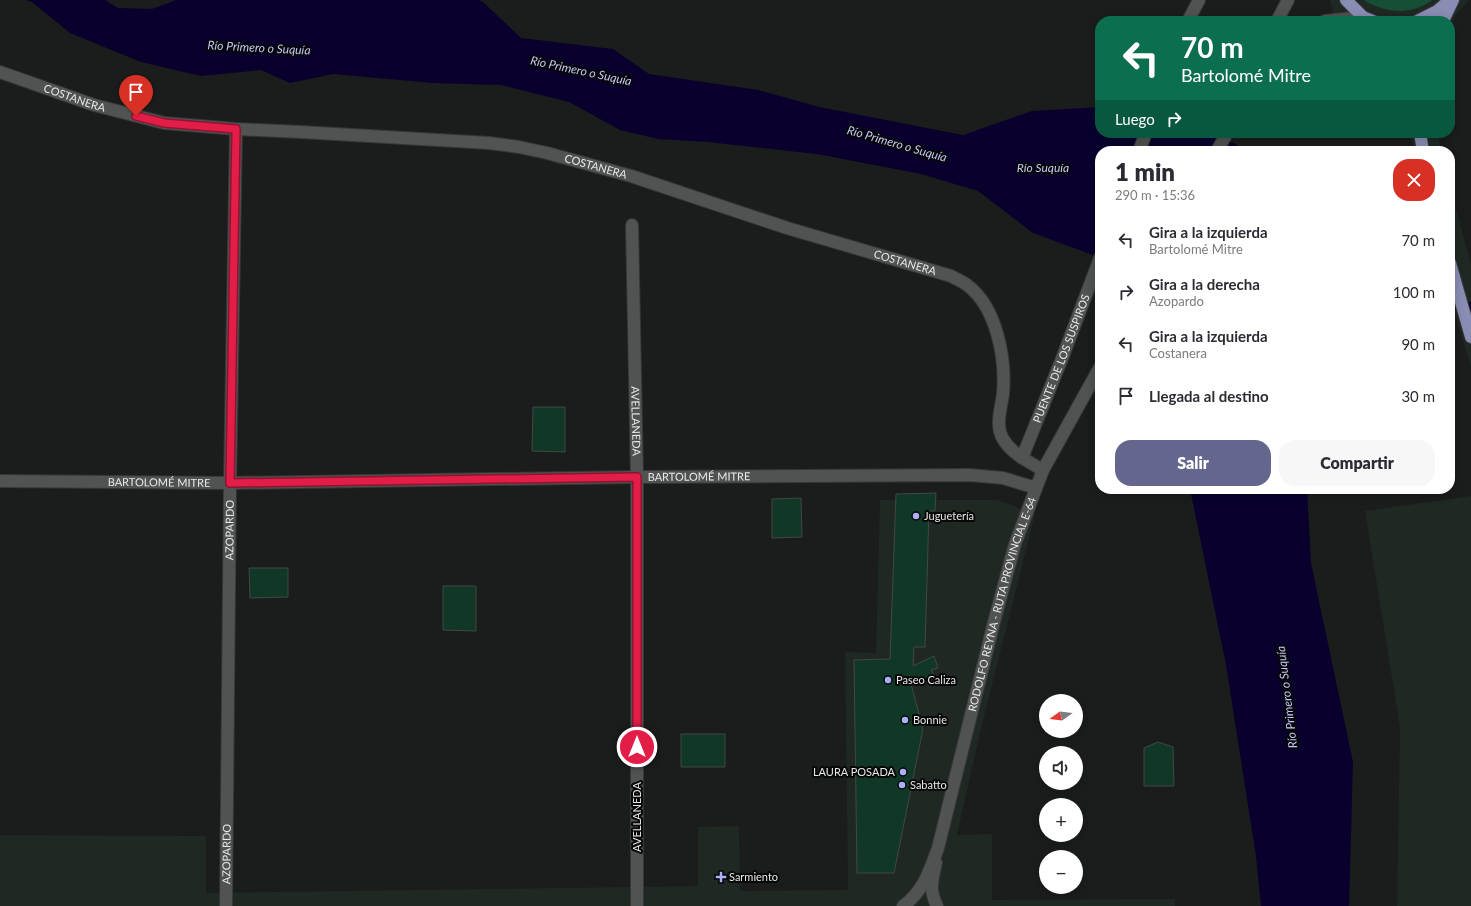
<!DOCTYPE html>
<html lang="es">
<head>
<meta charset="utf-8">
<style>
	:root { --surface:#fff; --page:#f7f7f7; --text:#2b2b33; --muted:#7c7c81; --accent:#65668d }
	body { margin:0; font-family:Lato,sans-serif; background:var(--page); color:var(--text); height:100vh; display:flex; flex-direction:column; font-size:15px; white-space:nowrap }
	* { box-sizing:border-box; margin:0 }
	p { font-size:13px; color:var(--muted) }
	.icon { flex:none; width:22px; height:22px; fill:none; stroke:currentColor; stroke-width:2; stroke-linecap:round; stroke-linejoin:round }
	.map { position:relative; flex:1; overflow:hidden }
	.panel { position:absolute; left:1095px; top:146px; width:360px; height:348px; display:flex; flex-direction:column; background:var(--surface); border-radius:16px; box-shadow:0 2px 10px #0003 }
	.panel>* { flex:none }
	.guide { position:absolute; left:1095px; top:16px; width:360px; height:122px; border-radius:16px; box-shadow:0 2px 10px #0003; background:#0b6e4f; color:#fff; overflow:hidden }
	.needle { width:26px; rotate:255deg }
	.controls { position:absolute; left:1039px; top:694px; display:grid; gap:8px }
	.controls a { display:grid; place-items:center; width:44px; height:44px; border-radius:50%; background:var(--surface); box-shadow:0 2px 10px #0003; font-size:20px }
	.pin { position:absolute; display:grid; place-items:center; width:34px; height:34px; color:#fff; margin:-41px -17px; border-radius:50% 50% 50% 0; rotate:-45deg; box-shadow:0 0 4px #0007 }
	.pin .icon { rotate:45deg }
	.me { position:absolute; width:44px; margin:-22px; rotate:0deg; stroke-linejoin:round; filter:drop-shadow(0 0 3px #0008) }
	.turn { display:flex; align-items:center; gap:14px; height:84px; padding:0 20px; font-size:18px }
	.turn .icon { width:52px; height:52px; stroke-width:2.5 }
	.turn b { display:block; font-size:28px; line-height:34px }
	.then { display:flex; align-items:center; height:38px; padding:0 20px; background:#0003; gap:8px; font-size:15px }
	.round { display:grid; place-items:center; flex:none; width:42px; height:42px; border-radius:16px; background:var(--page) }
	.overview { display:flex; align-items:center; justify-content:space-between; height:68px; padding:0 20px }
	h1 { font-size:24px; font-weight:800; line-height:30px }
	.action { display:flex; gap:8px; margin-top:auto; padding:8px 20px }
	.action a { flex:1; height:46px; border-radius:16px; background:var(--accent); color:#fff; font-size:16px; font-weight:800; line-height:46px; text-align:center }
	.action a+a { background:var(--page); color:var(--text) }
	ul { padding:0; list-style:none }
	li { display:flex; align-items:center; gap:12px; height:52px; padding:0 20px }
	li div { flex:1 }
	li b { display:block; font-size:15px }
	li em { font-style:normal }
	.map>svg:first-child { display:block }
	.built { fill:#1f2823 }
	.green { fill:#174e36 }
	.water { fill:#09002e }
	.lines { fill:none; stroke-linecap:round; stroke-linejoin:round }
	.stream { stroke:#09002e; stroke-width:8 }
	.building { fill:#113827; stroke:#434745 }
	.street-casing { stroke:#363838; stroke-width:14 }
	.secondary-casing { stroke:#363838; stroke-width:14 }
	.primary-casing { stroke:#363838; stroke-width:14 }
	.street { stroke:#505351; stroke-width:12 }
	.secondary { stroke:#505351; stroke-width:12 }
	.primary { stroke:#898db3; stroke-width:12 }
	.route-casing { stroke:#92132f; stroke-width:10 }
	.route { stroke:#e11d48; stroke-width:7 }
	.poi-dot { fill:#acaffb; stroke:#060706; stroke-width:1.5 }
	.labels { text-anchor:middle; stroke-width:4; stroke-linejoin:round; paint-order:stroke }
	.street-label { font-size:11px; fill:#e6e8e7; stroke:#060706 }
	.poi-label { font-size:11px; fill:#e6e8e7; stroke:#060706; text-anchor:start }
	.water-label { font-size:12px; font-style:italic; fill:#c4c7fb; stroke:#060706 }
</style>
</head>
<body>
<div class="map">
<svg width="1471" height="906" viewBox="0 0 1471 906">
	<rect width="100%" height="100%" fill="#1a1d1b"/>
	<path class="built" d="M1330,0h139l-14,16 -5,12v-7h-115z
		M1410,133h28l3,18h-27z
		M1450,186l21,78v103l-21,-70z
		M1471,496v410h-74l3,-178 -35,-217z
		M880,500h118l37,14 -55,219 -23,102 35,-1v66l183,-1v7h-1175v-71l206,1v57l492,-7v-59l41,-1 1,65 108,-1 -3,-238 31,1z"/>
	<path class="green" d="M1364,0h68c-20,16 -48,13 -68,0z"/>
	<path class="water" d="M26,0h79l13,8 34,1 24,-9h303l4,2 38,36 92,11 36,25 109,16 61,17 144,28 69,-24 68,-4v26h107l29,11 5,7h-141v106l-7,-2 -60,-22 -55,-42 -57,-17 -104,-20 -109,-12 -50,-3 -38,-9 -51,-28 -68,-17 -68,-2 -100,-9 -43,9 -29,-13 -60,6 -60,-14 -71,-29 -38,-31z
		M1190,489h117l4,74 42,199 -4,144h-88l-5,-50 -30,-191z"/>
	<g class="lines">
		<path class="stream" d="M1450,306h21"/>
	</g>
	<path class="building" d="M533,407h32v45l-33,-1z
		M936,493l-1,18h-6l-4,136h-11l-1,19 21,-10 4,12 -7,2 3,5 -23,9 12,45 -29,144h-37l-3,-213 36,-1 6,-165z
		M801,498l1,39 -30,1v-39z
		M249,568h39v29l-38,1z
		M443,586h33v45l-33,-1z
		M681,734h44v33h-44z
		M1158,742l15,5 1,39h-30v-38z"/>
	<g class="lines">
		<g class="street-casing">
			<g id="street">
				<path d="M1188,21l11,-21"/>
				<path d="M1139,151l7,-18"/>
				<path id="s1" d="M632,225l5,252v429"/>
				<path id="s2" d="M1022,458l41,-102 37,-98"/>
				<path id="s3" d="M0,481l230,2 407,-6 333,-2 33,3 33,10"/>
				<path d="M936,863c-4,17 -7,27 1,43"/>
				<path id="s4" d="M226,906l4,-423 6,-354"/>
			</g>
		</g>
		<g class="secondary-casing">
			<g id="secondary">
				<path d="M1277,21l11,-21"/>
				<path d="M1325,21l38,-4"/>
				<path id="s5" d="M0,72l94,33 70,18 72,6 65,3 188,11 30,4 28,6 84,23 156,52 164,48c5,3 11,5 16,9 30,22 39,74 36,109 -2,15 -8,31 0,45 9,15 26,23 40,31"/>
				<path d="M1217,151l10,-18"/>
				<path id="s6" d="M903,906c20,-14 27,-36 35,-58l56,-226 21,-78 28,-74 57,-103"/>
			</g>
		</g>
		<g class="primary-casing">
			<path id="primary" d="M1346,0l17,17 10,4
				M1417,21l20,-10 13,-11
				M1443,21l10,-21
				M1420,133l3,18
				M1450,263l21,74"/>
		</g>
		<use href="#street" class="street"/>
		<use href="#secondary" class="secondary"/>
		<use href="#primary" class="primary"/>
	</g>
	<g class="lines">
		<g class="route-casing">
			<path id="route" d="M136,116l28,7 72,6 -6,354 407,-6v270"/>
		</g>
		<use href="#route" class="route"/>
	</g>
	<g class="poi-dot">
		<circle cx="916" cy="516" r="4"/>
		<circle cx="888" cy="680" r="4"/>
		<circle cx="905" cy="720" r="4"/>
		<circle cx="903" cy="772" r="4"/>
		<circle cx="902" cy="785" r="4"/>
		<path d="M719 871h4v4h4v4h-4v4h-4v-4h-4v-4h4z"/>
	</g>
	<g class="labels">
		<g class="street-label">
			<text dy="4" stroke="none"><textPath href="#s5" startOffset="79">COSTANERA</textPath></text>
			<text dy="4" stroke="none"><textPath href="#s5" startOffset="607">COSTANERA</textPath></text>
			<text dy="4" stroke="none"><textPath href="#s5" startOffset="931">COSTANERA</textPath></text>
			<text dy="4" stroke="none"><textPath href="#s2" startOffset="107">PUENTE DE LOS SUSPIROS</textPath></text>
			<text dy="4" stroke="none"><textPath href="#s1" startOffset="196">AVELLANEDA</textPath></text>
			<text dy="4" stroke="none"><textPath href="#s3" startOffset="699">BARTOLOMÉ MITRE</textPath></text>
			<text dy="4" stroke="none"><textPath href="#s3" startOffset="159">BARTOLOMÉ MITRE</textPath></text>
			<text dy="4" stroke="none"><textPath href="#s4" startOffset="376">AZOPARDO</textPath></text>
			<text dy="4" stroke="none"><textPath href="#s6" startOffset="321">RODOLFO REYNA - RUTA PROVINCIAL E-64</textPath></text>
			<text transform="translate(637 817) rotate(-90)" y="4">AVELLANEDA</text>
			<text dy="4" stroke="none"><textPath href="#s4" startOffset="52">AZOPARDO</textPath></text>
		</g>
		<g class="poi-label">
			<text x="924" y="520">Juguetería</text>
			<text x="896" y="684">Paseo Caliza</text>
			<text x="913" y="724">Bonnie</text>
			<text x="895" y="776" text-anchor="end">LAURA POSADA</text>
			<text x="910" y="789">Sabatto</text>
			<text x="729" y="881">Sarmiento</text>
		</g>
		<g class="water-label">
			<text transform="translate(259 48) rotate(3)" y="4">Río Primero o Suquía</text>
			<text transform="translate(581 71) rotate(12)" y="4">Río Primero o Suquía</text>
			<text transform="translate(897 144) rotate(16)" y="4">Río Primero o Suquía</text>
			<text x="1043" y="172">Río Suquía</text>
			<text transform="translate(1287 697) rotate(-97)" y="4">Río Primero o Suquía</text>
		</g>
	</g>
</svg>
<div class="controls">
<a><svg class="needle" viewBox="-14 -14 28 28"><path d="M0-13l5 13h-10z" fill="#e53935"/><path d="M0 13l5-13h-10z" fill="#7c7c81"/></svg></a>
<a><svg class="icon" aria-label="sound" viewBox="0 0 24 24"><path d="M4 9h4l5-4v14l-5-4H4zM17 9q2 3 0 6"/></svg></a>
<a>+</a>
<a>−</a>
</div>
<div class="pin" style="left:136px;top:116px;background:#d93025"><svg class="icon" aria-label="arrive" viewBox="0 0 24 24"><path d="M6 21V4h12l-3 4 3 4H6"/></svg></div>
<svg class="me" style="left:637px;top:747px" viewBox="-20 -20 40 40"><circle r="17" fill="#e11d48" stroke="#fff" stroke-width="3"/><path d="M0-11L8 9 0 5-8 9z" fill="#fff"/></svg>
<div class="guide">
<div class="turn"><svg class="icon" aria-label="left" viewBox="0 0 24 24"><path d="M17 20v-9H6M10 6l-5 5 5 5"/></svg><div><b>70 m</b>Bartolomé Mitre</div></div>
<div class="then">Luego<svg class="icon" aria-label="right" viewBox="0 0 24 24"><path d="M7 20v-9h11M14 6l5 5-5 5"/></svg></div>
</div>
<section class="panel">
<div class="overview"><div><h1>1 min</h1><p>290 m · 15:36</p></div><a class="round" style="background:#d93025;color:#fff"><svg class="icon" aria-label="close" viewBox="0 0 24 24"><path d="M6 6l12 12M18 6L6 18"/></svg></a></div>
<ul>
<li><svg class="icon" aria-label="left" viewBox="0 0 24 24"><path d="M17 20v-9H6M10 6l-5 5 5 5"/></svg><div><b>Gira a la izquierda</b><p>Bartolomé Mitre</p></div><em>70 m</em></li>
<li><svg class="icon" aria-label="right" viewBox="0 0 24 24"><path d="M7 20v-9h11M14 6l5 5-5 5"/></svg><div><b>Gira a la derecha</b><p>Azopardo</p></div><em>100 m</em></li>
<li><svg class="icon" aria-label="left" viewBox="0 0 24 24"><path d="M17 20v-9H6M10 6l-5 5 5 5"/></svg><div><b>Gira a la izquierda</b><p>Costanera</p></div><em>90 m</em></li>
<li><svg class="icon" aria-label="arrive" viewBox="0 0 24 24"><path d="M6 21V4h12l-3 4 3 4H6"/></svg><div><b>Llegada al destino</b></div><em>30 m</em></li>
</ul>
<div class="action"><a>Salir</a><a>Compartir</a></div>
</section>
</div>
</body>
</html>
